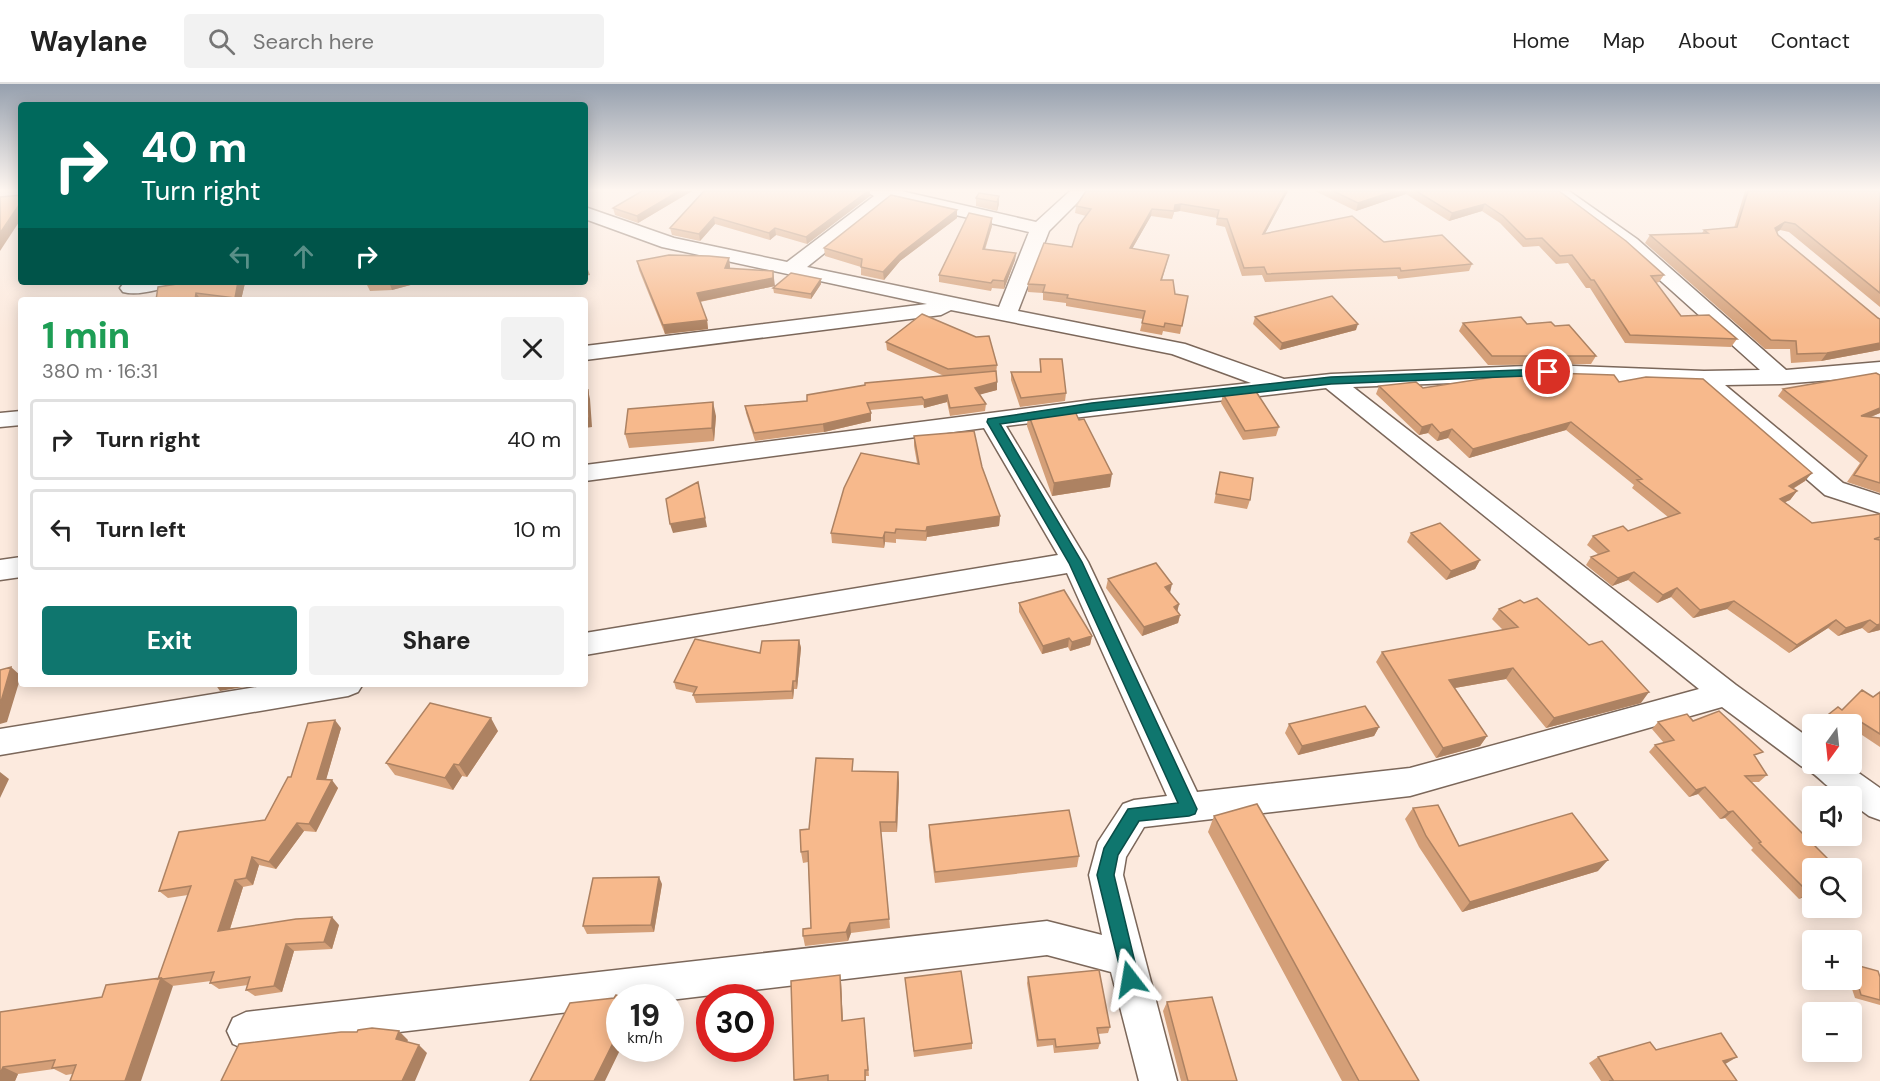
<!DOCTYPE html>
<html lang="en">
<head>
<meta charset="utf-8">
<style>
	:root { --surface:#fff; --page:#f2f2f2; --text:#222; --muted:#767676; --line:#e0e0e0; --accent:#0f766e }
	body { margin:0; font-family:"DM Sans",sans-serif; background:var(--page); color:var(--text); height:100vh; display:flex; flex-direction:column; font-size:22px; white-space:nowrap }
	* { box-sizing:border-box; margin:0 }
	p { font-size:20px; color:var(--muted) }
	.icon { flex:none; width:33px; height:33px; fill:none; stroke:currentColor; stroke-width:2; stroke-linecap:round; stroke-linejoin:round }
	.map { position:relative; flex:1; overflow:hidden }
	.panel { position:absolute; left:18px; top:213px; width:570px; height:390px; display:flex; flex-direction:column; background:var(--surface); border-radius:6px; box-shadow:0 3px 15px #0003 }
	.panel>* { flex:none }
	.hud { position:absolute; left:18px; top:18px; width:570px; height:183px; border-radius:6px; box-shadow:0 3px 15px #0003; background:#00695c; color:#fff; overflow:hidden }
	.needle { width:39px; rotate:195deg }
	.controls { position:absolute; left:1802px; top:630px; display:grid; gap:12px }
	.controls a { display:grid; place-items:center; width:60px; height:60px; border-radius:6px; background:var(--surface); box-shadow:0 3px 15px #0003; font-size:30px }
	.speed { position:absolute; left:606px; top:900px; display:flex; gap:12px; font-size:30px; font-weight:700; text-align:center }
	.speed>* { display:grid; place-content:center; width:78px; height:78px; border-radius:50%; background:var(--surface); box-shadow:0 3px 15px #0003; line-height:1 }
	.speed small { font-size:15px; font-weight:400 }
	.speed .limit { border:9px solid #d22; background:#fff; color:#111 }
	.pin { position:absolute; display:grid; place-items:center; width:51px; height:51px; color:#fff; margin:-26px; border:3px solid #fff; border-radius:50%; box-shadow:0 2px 6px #0007 }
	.me { position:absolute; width:66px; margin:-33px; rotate:346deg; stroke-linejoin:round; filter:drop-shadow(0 0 4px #0008) }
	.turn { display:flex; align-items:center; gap:21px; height:126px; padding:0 24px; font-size:27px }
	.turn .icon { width:78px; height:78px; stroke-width:2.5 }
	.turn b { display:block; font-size:42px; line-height:51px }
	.lanes { display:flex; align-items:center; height:57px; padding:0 24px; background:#0003; justify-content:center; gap:30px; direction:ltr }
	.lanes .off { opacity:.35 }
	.round { display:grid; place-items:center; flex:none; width:63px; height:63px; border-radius:6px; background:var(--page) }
	.overview { display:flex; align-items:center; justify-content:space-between; height:102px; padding:0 24px }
	h1 { font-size:36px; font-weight:800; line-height:45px; color:#1e9e55 }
	.cta { display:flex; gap:12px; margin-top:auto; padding:12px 24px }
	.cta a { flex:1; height:69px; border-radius:6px; background:var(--accent); color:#fff; font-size:24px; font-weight:800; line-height:69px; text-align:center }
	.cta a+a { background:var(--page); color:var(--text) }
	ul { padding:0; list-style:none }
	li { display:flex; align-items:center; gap:18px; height:81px; margin:0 12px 9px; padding:0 12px; border:3px solid var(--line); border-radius:6px }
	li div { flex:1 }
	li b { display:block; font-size:22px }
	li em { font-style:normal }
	header { display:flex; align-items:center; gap:36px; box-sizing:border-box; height:84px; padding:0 30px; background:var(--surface); border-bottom:2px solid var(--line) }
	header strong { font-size:28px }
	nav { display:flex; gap:33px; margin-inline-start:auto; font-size:21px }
	.search { width:420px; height:54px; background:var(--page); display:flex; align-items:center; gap:15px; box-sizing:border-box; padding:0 21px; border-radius:6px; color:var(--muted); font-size:22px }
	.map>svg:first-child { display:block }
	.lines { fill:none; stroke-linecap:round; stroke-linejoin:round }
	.minor-casing { stroke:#7b675a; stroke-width:3 }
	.minor { fill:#fff; fill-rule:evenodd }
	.wall { fill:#d49f78 }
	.shaded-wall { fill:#ad8262 }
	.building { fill:#f7b98c; stroke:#ad8262; stroke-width:1.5 }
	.route { fill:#0f766e; stroke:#0a4d48; stroke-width:1.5 }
</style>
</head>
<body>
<header>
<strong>Waylane</strong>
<div class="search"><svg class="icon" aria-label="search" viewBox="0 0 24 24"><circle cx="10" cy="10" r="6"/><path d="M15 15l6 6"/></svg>Search here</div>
<nav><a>Home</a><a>Map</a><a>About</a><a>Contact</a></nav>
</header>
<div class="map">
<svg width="1880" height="997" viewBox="0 0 1880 997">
	<rect width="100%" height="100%" fill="#fceade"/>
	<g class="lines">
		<g class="minor-casing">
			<path id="minor" d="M865,107h36l135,31 34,-31h19l-40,40 -31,80 167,33 99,35 47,-5 217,-9 156,6 56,-1 -137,-123 -74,-56h20l68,48 149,131 94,-8v14l-99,8 -56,1 118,98 37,12v18l-55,-18 -127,-110 -150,-6 -195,8 383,298 76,55v24h34l34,24v32l-11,-4 -18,-13v-7c-21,0 -32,-23 -50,-30l-79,-59 -312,89 -266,31 -18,30 -3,18 54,206h-38l-28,-109 -64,-17 -377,45 -50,-2v8l-374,44 -13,-6 -6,-13 6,-13 13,-6 801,-91 55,14 -13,-60 9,-33 25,-38 11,-4 33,-4 -100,-223 -482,82v-22l473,-78 -74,-127 -399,53v-16l507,-65 159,-17 -79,-29 -221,-44 -10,5 -356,45v-14l342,-42 -265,-57 -77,-28v-12l89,31 113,24 87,-66zM891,116l138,32 -30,75 -192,-40zM1326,304l373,301 -289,79 -213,24 -109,-230 -82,-136z
				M130,198h44l-3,4c-14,4 -34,10 -48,6l-3,-4 3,-4z
				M21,327v14l-21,2v-14z
				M21,473v20l-21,3v-20z
				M275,600h88l-5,8 -10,4 -348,59v-26z"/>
		</g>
		<use href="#minor" class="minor"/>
	</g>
	<path class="wall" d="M642,107h50l-54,32 -23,-8 -2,-7z
		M704,107h166v5l-63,48 -31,-9 -6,5 -55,-16 -15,17 -28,-6 -2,-7z
		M1288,107l-23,42 119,9 88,22 -3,7 -71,8 -1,-3 -132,6 -3,-7 -20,1 -17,-49 -9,-2 1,-7 -37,-7 -6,1 -2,7 -21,-3 -19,33 37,6 -7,25 13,14 13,2 -8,38 -17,-3 -1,4 -22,-4 3,-12 -77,-13v-3l-23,-3v-7l-15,-1v-8l44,-37 14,-31 -11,-3 1,-7z
		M1315,107h244l105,84 -5,7 -3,1 25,33 56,23 -6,8 -106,-4 -35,-55h-4l-18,-25 -12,1 -17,-18 -16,1 -23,-24 -18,-12 -33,10 -43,-27 -50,17z
		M1745,107h135v116l-91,-75 -9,-2 -3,2 1,3 100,83 2,1v31l-59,11 -30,2 -1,-14h-25l-120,-106 5,-8 52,-2 2,-3 30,-2z
		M999,112v8l-2,7 -21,-5v-8z
		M957,134l-57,43 -16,19 -23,-5v-8l-36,-11 -1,-8z
		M992,142l-7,24 31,3 -1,7 -11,29 -12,-1 -1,3 -52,-9v-7z
		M729,174l1,10 45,18 -75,16 7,18 1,9 -43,5 -26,-64 -2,-9z
		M367,198h50l1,1 -26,7 -22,1 -4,-8z
		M245,199l-4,17h-85z
		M821,200l-10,15 -37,-6 -1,-5z
		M1255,233l101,13 -76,20 -27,-26z
		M1463,239l64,1 28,2 41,30 -5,8 -103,1 -29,-34z
		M886,258l111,23 -1,9 1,8v8l-17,4 6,10 -1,7 -35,5 -3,-14 -23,6 -1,-3 -53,5 1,11 -47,11 -69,9 -9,-28 -1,-7 62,-5 137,-25 -57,-26z
		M1040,275l26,34 -1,8 -45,6 -9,-27v-8h29z
		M1619,298l186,99 -12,8 4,2 -7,9 -5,2 27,21 68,-9v116l-12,3 -6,-5 -24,8 -10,-8 -39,25 -62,-44 -34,9 -22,-21 -14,6 -29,-23 -16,6 -26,-21 5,-8 8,-2 -12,-10 6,-9 35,-5 40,-14 -36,-29 2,-3 -68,-55 -97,28 -21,-20 -11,3 -9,-8 -9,2 -43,-41 3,-8 44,2z
		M1783,305l97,24 -9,4 9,1v75l-33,-11 13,-19 -82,-67z
		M1223,310l56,33 -3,9 -33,4 -22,-37z
		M1028,329l51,7 31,67 -58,9 -25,-70z
		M716,332l-2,25 -85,7 -4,-14z
		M914,352l68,31 18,49 -1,10 -72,11 -1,4 -30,-2v4l-11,-1 -1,6 -52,-5 -1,-10 86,-70 -3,-17z
		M1220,388l30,28 -3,9 -33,-6z
		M1411,449l69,27 -5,9 -29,11 -39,-38z
		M1108,495l62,14 9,11 -2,7 3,4 -2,8 -36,13 -36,-48z
		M1019,519l73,33 -2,9 -20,6 -2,-4 -26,7 -23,-42z
		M1499,525l142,94 -95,25 -40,-49 -51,9 32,48 -7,10 -44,12 -60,-96 6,-10 121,-22 -11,-11z
		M799,556l2,8 -4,41h-3l-1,10 -97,4 -3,-8 1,-2 -18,-4 -2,-7z
		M1862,606l11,7 7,-5v55l-27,-18 -2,2v-7h-35l4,-3 22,-11z
		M1693,637l63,37 11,17 -8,7h-7l80,81 -7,5h-13v25l-13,6 -48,-49 2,-2 -28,-30 -5,1 -22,-25 -9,3 -40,-45 6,-7 9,-2 -12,-14 6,-7z
		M1289,640l90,3 -5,9 -76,19 -13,-22z
		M341,644l-15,51 12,9 -22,44 -12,-1 -28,38 -17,-4 -6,20 -10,2 -13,42 109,-4 -7,24 -38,2 -12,41 -27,4 -9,-6 2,-5 -29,4 -9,-6 1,-2 -39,5 -100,88 -6,1 -12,-6 -36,5 -3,7h-15v-69l102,-15 56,-18 30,-84 -20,3 -9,-7 106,-71 26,-43z
		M498,647l-31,46 -5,-1 -9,14 -58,-15 -9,-12z
		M854,687l44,1 1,11 -2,49h-16l9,96 -39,5 -3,8 -43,5 -2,-10 8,-8 -3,-66 -5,1 -2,-11 8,-23z
		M1413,724l46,38 139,25 -136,41 -43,-65 -14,-28z
		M1214,732l205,265h-77l-134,-249z
		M929,741l150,31 -2,11 -142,16 -6,-46z
		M662,800l-8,48 -67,2 -4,-8z
		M1852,880l28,13v28l-25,-7 -6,-18h2v-15z
		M1028,893l82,50 -2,6 -10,1 2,9 -2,6 -44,4 -1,-8 -16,2 -10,-64z
		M791,897l50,1 2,39 21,-3 5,58h-3v5h-72z
		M906,901l66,58v6l-58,8z
		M1167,918l70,79h-56l-18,-70z
		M1656,966l71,13 -2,1 12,17h-136l-12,-18 9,-6z"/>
	<path class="shaded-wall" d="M679,107h13l-54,32 -1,-7z
		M868,107h2v5l-63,48 -1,-7z
		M1286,107h2l-27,50 2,-7z
		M1395,107h12l-1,3 -50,17 2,-8z
		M999,112v8l-2,7v-9z
		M21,118v17l-21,32v-18z
		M1181,120l-1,7 -6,1 -2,7 3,-14z
		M1485,120l-3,7 -33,10 3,-8z
		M1152,125l-1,7 -23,40 2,-8z
		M957,126v8l-57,43 -16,19 -1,-8 17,-18z
		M714,133l1,7 -15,17 -1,-7z
		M992,134v8l-10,31 1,-8z
		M1785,138l-5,8 -10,6 5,-8z
		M775,144l1,7 -6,5 -1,-7z
		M1016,169l-1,7 -11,29v-8z
		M729,174l1,9 -3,10 -2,-9z
		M587,183l3,8 -5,1v-8z
		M773,187l2,15 -77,16 -1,-9z
		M821,195v5l-10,15v-5z
		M238,198l7,1 -4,17h-5l-1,-2z
		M389,198h28l1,1 -26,7z
		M196,209l5,7h-6z
		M707,236l1,9 -43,5 -2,-9z
		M1358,240l-2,6 -76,20 2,-7z
		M1880,259v7l-59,11 6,-8z
		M997,298v8l-22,6v-8z
		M588,306l2,9 2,28 -7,1z
		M947,311v7l-23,6v-8z
		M713,318l3,14 -2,25 -2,-13z
		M1880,324v5l-25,10 6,-7z
		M871,329v8l-47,11 -1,-8z
		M1571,338l-5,8 -97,28 4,-9z
		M1432,340l-4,9 -9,2 3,-8z
		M1452,345l-4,9 -11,3 3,-8z
		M1812,389l-7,8 -23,14 7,-9z
		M1112,390l-2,13 -58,9 2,-13z
		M698,398l9,45 -34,6 -3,-9z
		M1797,407l-7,9 -16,7 6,-8z
		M1000,432l-1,10 -72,11 -1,4 1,-14z
		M885,448v10l-1,6 -1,-10z
		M1480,476l-5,9 -29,11 5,-9z
		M1634,488l-6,8 -16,6 6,-8z
		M1172,500l-2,9 -5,-6z
		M1677,504l-6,9 -14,6 6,-8z
		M1734,517l-7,8 -34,9 7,-8z
		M1179,520l-2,9 -3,-6z
		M1180,531l-2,8 -36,13 2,-9z
		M1836,536l-8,8 -39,25 8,-8z
		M1870,536l-8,8 -24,8 8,-8z
		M1880,540v6l-12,3 9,-8z
		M1092,552l-2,9 -20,6 2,-9z
		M1069,554l-1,9 -26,7 1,-8z
		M799,556l2,8 -4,41 -1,-8z
		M11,583l10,9 -14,46 -7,2v-19z
		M1513,584l-7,11 -63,11 6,-10z
		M793,597l1,8 -1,10 -1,-8z
		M215,600h46l-41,7z
		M1649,608l-8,11 -95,25 8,-10z
		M491,634l7,13 -31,46 -8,-12z
		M335,636l6,8 -17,59 -7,-8z
		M1379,643l-5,9 -76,19 4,-9z
		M1487,652l-7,10 -44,12 7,-10z
		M454,680l8,12 -9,14 -8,-12z
		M0,688l9,7 -9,19z
		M898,688l1,11 -2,49 -1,-10z
		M332,696l6,8 -22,44 -7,-8z
		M1705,703l-7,7 -9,3 7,-7z
		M1733,727l-8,7 -5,1 8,-7z
		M297,739l7,8 -28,38 -7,-7z
		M252,773l7,8 -6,20 -7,-7z
		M1608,776l-10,11 -136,41 8,-10z
		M659,793l3,7 -8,48 -3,-7z
		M235,796l8,7 -16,51 -9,-7z
		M1812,806v3l-13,6 9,-7z
		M332,833l7,8 -7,24 -8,-7z
		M850,839l1,10 -3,8 -2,-9z
		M286,860l8,7 -12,41 -8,-6z
		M840,891l1,7 2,45 -1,-6z
		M161,894l12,8 -32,95h-16z
		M620,945v19h1l-16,33h-11z
		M399,947l9,9 -3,7 -9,-8z
		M419,961l8,8 -12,28h-13z
		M1737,973l-10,6 -14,4 10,-6z
		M3,983l15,7 -3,7h-15v-7z"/>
	<path class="building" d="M642,107h37l-42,25 -24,-8z
		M704,107h164l-62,46 -31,-9 -6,5 -55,-16 -15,17 -29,-6z
		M1086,107h200l-23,43 89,-18 32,26 58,-7 30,29 -71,7 -1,-3 -133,6 -3,-7 -20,1 -17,-49 -10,-1 2,-8 -38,-6 -6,1 -1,6 -22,-2 -22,39 39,7 -8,25h12l2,14 13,2 -6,30 -17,-3 -1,4 -22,-4 3,-12 -78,-13 1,-3 -25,-3 2,-7 -17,-1 16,-41 28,4 7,-22 12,-16 -15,-3z
		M1333,107h62l-37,12z
		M1416,107h143l67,50 38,34 -13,1 30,40 28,-1 28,24 -107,-4 -36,-55h-3l-19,-25 -12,1 -18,-18 -16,1 -23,-23 -18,-12 -33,9z
		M1748,107h132v102l-85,-69 -10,-2 -10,6 3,7 100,83 2,1v24l-53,10 -30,1 -1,-13 -25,-1 -121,-105 58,-2 -4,-3 33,-3z
		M979,109l20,3 -2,6 -21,-4z
		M21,111v7l-21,31v-36z
		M891,111l66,15 -57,44 -17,18 -22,-5 1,-8 -38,-11z
		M969,129l23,5 -9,31 33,4 -12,28 -11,-1 -2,3 -52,-8z
		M669,171l40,1 20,2 -4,10 48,3v7l-76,15 10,27 -44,5 -26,-64z
		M791,189l30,6 -10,15 -38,-6z
		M190,198h48l-3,16 -39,-5 -1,7h-39l2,-13z
		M1332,212l26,28 -76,19 -27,-26z
		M922,230l54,23 13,-1 8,29 -49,4 -62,-27z
		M1521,233l6,7 24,-2 4,4 14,-1 27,31h-104l-29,-33z
		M1040,275h22l4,34 -45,5 -10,-26h30z
		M996,287l1,11 -22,6 11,16 -36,4 -3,-13 -23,5 -2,-3 -55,6 4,10 -48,11 -69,9 -9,-27 62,-5v-6l58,-10v-2z
		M1552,289l62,2 5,7 27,-5 57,2 109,94 -23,13 8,5 -17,8 32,24 68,-9v23l-6,2 6,1v84l-3,1 -7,-5 -24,8 -10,-8 -39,25 -63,-44 -34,9 -23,-22 -14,7 -29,-23 -16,6 -27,-21 18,-6 -16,-15 30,-10 5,5 52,-18 -43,-33 5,-1 -71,-57 -98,27 -21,-20 -12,4 -8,-9 -10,3 -43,-41 37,-4 7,6 84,-13z
		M1876,289l4,2v33l-19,8 19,2v65l-26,-8 13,-19 -84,-67z
		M588,306l1,28h-4v-27z
		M1255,306l24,37 -34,4 -22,-37z
		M713,318l-1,26 -87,6 3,-25z
		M1073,323l6,13 5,-1 28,55 -58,9 -26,-70z
		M974,347l8,36 18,49 -73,11 -1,4 -30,-2 -1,4 -10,-1 -2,6 -52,-5 13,-45 17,-35 58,11 -5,-28z
		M1220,388l33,6 -3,22 -34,-6z
		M698,398l7,36 -35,6 -4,-25z
		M1440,439l40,37 -29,11 -40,-38z
		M1156,479l16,21 -7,3 14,17 -5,3 6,8 -36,12 -36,-48z
		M1064,506l28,46 -20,6 -3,-4 -26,8 -24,-43z
		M1537,514l52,47 13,-4 47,51 -95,26 -41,-50 -64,12 38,56 -44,12 -61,-96 136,-25 -19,-18 21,-9 4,3z
		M695,555l65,14 2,-12 37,-1 -3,41h-3l-1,10 -99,4 4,-8 -23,-5z
		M11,583l-11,38v-35z
		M1862,606l11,7 7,-5v42l-19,-12 -10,8v-6h-25l-6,-3 18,-14 4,3z
		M430,619l61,15 -32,47 -5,-1 -9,14 -59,-15z
		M1365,622l14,21 -77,19 -13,-22z
		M1719,627l44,41 -9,3 13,20 -22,1 87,87 -11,5h-9v22l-4,2 -49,-49 2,-1 -28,-31 -5,1 -23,-25 -9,3 -41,-45 19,-5 -16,-18 29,-8 6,7z
		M335,636l-18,59 15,1 -23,44 -12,-1 -28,39 -17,-5 -6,21 -11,2 -17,51 78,-12 36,-2 -8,25 -38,2 -12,42 -28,4 4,-13 -40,6 4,-11 -51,7 -2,-1 -3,1 33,-93 -32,5 20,-59 86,-12 23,-43h3l17,-54z
		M816,674l37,1 -1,12 46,1 -2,50h-16l9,97 -39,4 -4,9 -43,4v-7l8,-1 -3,-77 -7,1 -1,-22 9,-1z
		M1257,720l162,277h-60l-145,-265z
		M1438,721l21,41 113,-33 36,47 -138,42 -44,-66 -13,-28z
		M1069,726l10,46 -144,16 -6,-47z
		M659,793l-8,48 -68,1 10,-48z
		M1852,880l26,7 2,6v23l-19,-5z
		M1099,886l11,57 -13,1 3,15 -44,4 -1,-8 -17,1 -10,-63z
		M961,887l11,72 -58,8 -9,-73z
		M840,891l2,46 22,-3 4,52h-3v11h-37v-6l-34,5 -3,-99z
		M161,894l-36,103h-55l6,-16 -24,3 3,-8 -52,7 -3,7v-62l102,-15 4,-12z
		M616,911l8,3h-4v31l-26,52h-64l40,-78 44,-5z
		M1212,913l25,84h-49l-21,-79z
		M372,944l27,3 -3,8 23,6 -17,36h-181l18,-37 102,-12h16l1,-2z
		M1721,949l16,24 -14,4 14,20h-128l4,-1 -15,-23 52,-15 6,8z"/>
	<linearGradient id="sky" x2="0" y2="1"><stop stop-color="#96a0ae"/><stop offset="0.43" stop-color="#fef6f0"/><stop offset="1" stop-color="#fef6f0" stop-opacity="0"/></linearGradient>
	<rect width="1880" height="246" fill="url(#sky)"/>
	<path class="route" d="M1548,285l5,3 -1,3 -221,9 -239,27 -92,13 82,138 115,247 -2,5 -6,2 -50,5 -21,34 -4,20 25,104 -2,6 -7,3 -6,-3 -27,-110 7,-27 24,-39 50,-6 -109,-240 -82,-141 1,-3 104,-16 239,-26z"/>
</svg>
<div class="controls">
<a><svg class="needle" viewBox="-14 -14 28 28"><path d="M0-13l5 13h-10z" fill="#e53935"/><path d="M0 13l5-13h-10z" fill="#767676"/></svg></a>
<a><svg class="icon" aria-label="sound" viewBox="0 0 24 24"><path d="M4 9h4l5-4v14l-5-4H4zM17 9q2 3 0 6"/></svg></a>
<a><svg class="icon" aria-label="search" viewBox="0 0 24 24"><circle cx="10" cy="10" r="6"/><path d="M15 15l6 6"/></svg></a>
<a>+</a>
<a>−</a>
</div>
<div class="speed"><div>19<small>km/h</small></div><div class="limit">30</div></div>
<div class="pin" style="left:1548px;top:288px;background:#d93025"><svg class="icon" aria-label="arrive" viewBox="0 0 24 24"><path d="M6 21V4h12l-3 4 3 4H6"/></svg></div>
<svg class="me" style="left:1130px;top:895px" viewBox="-20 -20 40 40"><path d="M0-17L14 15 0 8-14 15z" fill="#0f766e" stroke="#fff" stroke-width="4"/></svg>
<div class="hud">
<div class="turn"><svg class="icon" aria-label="right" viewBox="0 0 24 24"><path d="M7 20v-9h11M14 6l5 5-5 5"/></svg><div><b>40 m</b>Turn right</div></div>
<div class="lanes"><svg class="icon off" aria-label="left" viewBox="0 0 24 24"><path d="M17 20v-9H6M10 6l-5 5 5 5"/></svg><svg class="icon off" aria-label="ahead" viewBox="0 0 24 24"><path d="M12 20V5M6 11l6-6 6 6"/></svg><svg class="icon" aria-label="right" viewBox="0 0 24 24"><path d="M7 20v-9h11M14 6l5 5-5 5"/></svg></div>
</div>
<section class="panel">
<div class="overview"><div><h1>1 min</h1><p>380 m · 16:31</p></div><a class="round"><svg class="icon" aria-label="close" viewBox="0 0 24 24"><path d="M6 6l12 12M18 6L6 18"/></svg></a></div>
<ul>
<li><svg class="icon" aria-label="right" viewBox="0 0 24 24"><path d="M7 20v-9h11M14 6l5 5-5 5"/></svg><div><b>Turn right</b></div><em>40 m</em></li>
<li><svg class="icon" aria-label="left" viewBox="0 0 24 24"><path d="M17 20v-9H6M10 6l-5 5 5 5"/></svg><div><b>Turn left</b></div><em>10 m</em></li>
</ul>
<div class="cta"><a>Exit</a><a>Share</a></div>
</section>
</div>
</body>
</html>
